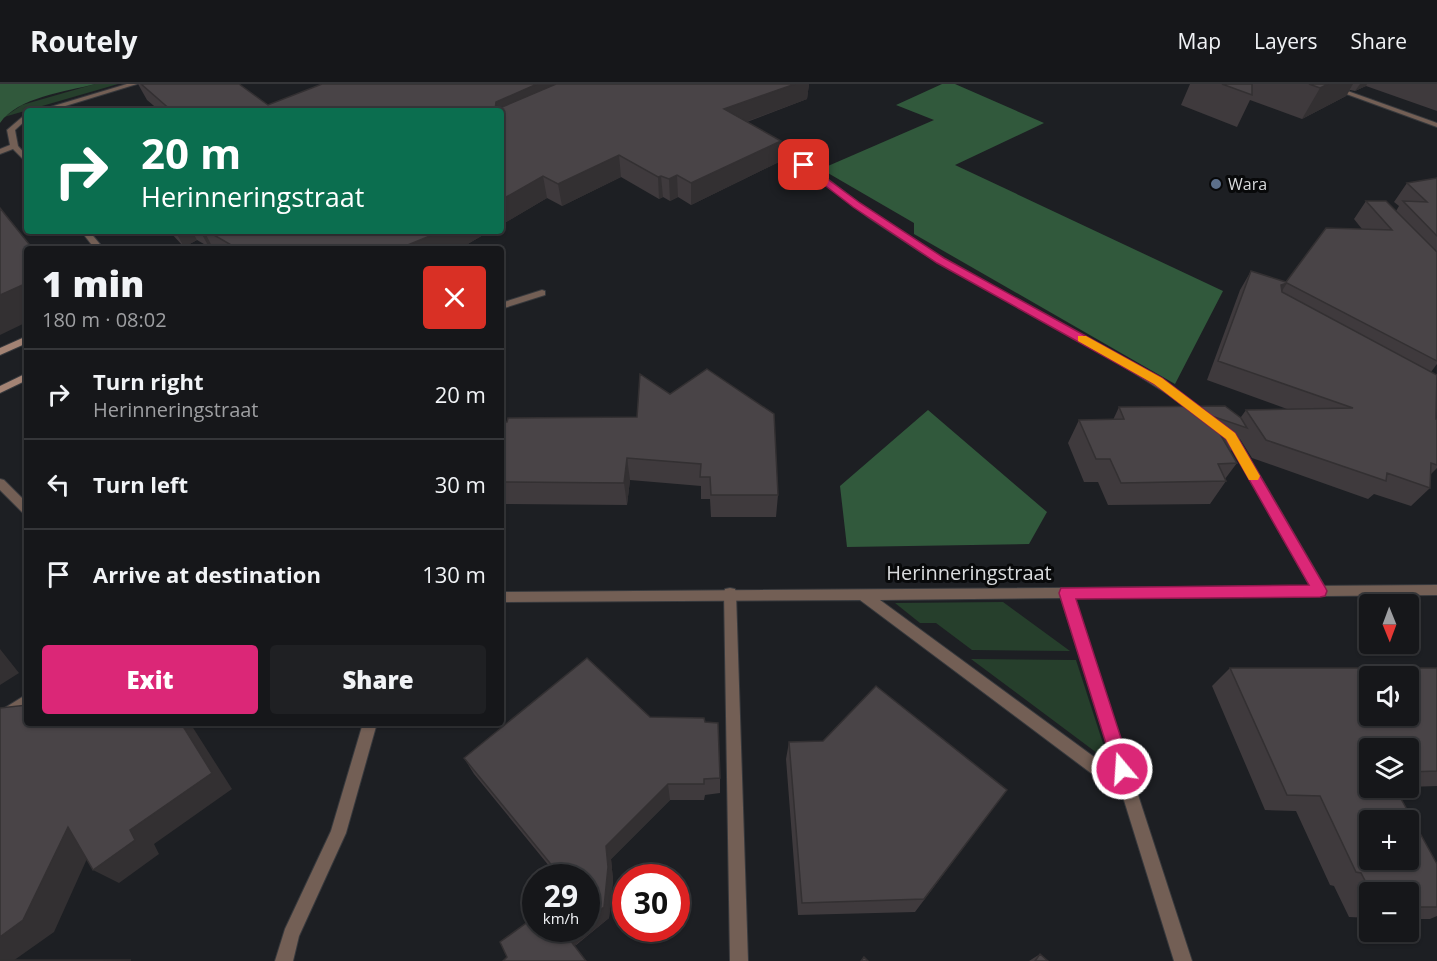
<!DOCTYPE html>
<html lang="en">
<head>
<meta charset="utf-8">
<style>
	:root { --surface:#16171a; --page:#1f2023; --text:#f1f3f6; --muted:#9e9fa2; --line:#353639; --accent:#db2777 }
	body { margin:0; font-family:"Open Sans",sans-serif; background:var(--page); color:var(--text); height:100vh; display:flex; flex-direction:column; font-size:22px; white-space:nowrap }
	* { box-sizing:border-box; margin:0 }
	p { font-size:20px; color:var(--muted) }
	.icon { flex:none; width:33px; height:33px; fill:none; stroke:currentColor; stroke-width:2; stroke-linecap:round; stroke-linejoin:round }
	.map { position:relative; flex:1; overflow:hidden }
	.sheet { position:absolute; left:24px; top:162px; width:480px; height:480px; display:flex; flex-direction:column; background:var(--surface); border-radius:6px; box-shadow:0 2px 4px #0004,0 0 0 2px var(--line) }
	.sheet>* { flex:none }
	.banner { position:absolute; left:24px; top:24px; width:480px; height:126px; border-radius:6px; box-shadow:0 2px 4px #0004,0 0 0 2px var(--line); background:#0b6e4f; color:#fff; overflow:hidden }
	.needle { width:39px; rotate:179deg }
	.controls { position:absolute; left:1359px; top:510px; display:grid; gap:12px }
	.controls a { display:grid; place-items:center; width:60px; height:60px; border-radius:6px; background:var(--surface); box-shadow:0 2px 4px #0004,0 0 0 2px var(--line); font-size:30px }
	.speed { position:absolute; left:522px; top:780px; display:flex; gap:12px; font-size:30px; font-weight:700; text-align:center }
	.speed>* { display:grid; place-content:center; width:78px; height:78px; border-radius:50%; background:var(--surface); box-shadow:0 2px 4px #0004,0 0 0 2px var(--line); line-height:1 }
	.speed small { font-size:15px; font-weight:400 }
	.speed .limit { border:9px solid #d22; background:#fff; color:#111 }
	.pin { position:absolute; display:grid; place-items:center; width:51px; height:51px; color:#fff; margin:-26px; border-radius:12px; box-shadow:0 3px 9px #0006 }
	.me { position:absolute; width:66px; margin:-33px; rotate:342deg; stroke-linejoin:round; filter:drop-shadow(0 0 4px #0008) }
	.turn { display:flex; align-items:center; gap:21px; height:126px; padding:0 18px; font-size:27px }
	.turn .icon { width:78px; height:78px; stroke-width:2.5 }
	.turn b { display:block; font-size:42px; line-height:51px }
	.round { display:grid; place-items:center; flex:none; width:63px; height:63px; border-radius:6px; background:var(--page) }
	.head { display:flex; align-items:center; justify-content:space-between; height:102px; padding:0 18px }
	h1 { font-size:36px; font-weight:800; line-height:45px }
	.primary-button { display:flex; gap:12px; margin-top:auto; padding:12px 18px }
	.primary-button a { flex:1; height:69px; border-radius:6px; background:var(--accent); color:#fff; font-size:24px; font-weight:800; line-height:69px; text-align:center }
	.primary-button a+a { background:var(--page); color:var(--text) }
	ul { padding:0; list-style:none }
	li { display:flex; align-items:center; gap:18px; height:90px; padding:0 18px; border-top:2px solid var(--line) }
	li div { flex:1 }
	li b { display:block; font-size:22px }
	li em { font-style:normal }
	header { display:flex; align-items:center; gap:36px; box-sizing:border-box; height:84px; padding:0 30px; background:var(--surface); border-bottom:2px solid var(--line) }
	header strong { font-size:28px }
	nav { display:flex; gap:33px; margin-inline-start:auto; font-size:21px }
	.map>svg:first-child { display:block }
	.green { fill:#263f2c }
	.forest { fill:#31593c }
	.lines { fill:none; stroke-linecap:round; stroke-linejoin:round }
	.lane-casing { stroke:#37393d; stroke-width:2 }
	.street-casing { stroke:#37393d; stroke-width:2 }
	.secondary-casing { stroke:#37393d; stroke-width:2 }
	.lane { fill:#735f55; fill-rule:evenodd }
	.street { fill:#735f55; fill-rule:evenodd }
	.secondary { fill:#a38374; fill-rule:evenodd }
	.wall { fill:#3f3a3d }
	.shaded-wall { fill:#333032 }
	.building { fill:#494447; stroke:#333032; stroke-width:1.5; fill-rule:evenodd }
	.route { fill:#db2777; stroke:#8e194d; stroke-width:1.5 }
	.slow { fill:#f59e0b }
	.service-dot { fill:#5c6f8a; stroke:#08090a; stroke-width:2 }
	.labels { text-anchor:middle; stroke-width:6; stroke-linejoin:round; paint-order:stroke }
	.far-poi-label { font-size:16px; fill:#d9dbdd; stroke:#08090a; text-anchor:start }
	.street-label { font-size:20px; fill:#d9dbdd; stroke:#08090a }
</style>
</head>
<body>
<header>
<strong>Routely</strong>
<nav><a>Map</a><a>Layers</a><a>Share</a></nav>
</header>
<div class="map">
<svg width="1437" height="877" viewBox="0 0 1437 877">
	<rect width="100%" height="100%" fill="#1d1f23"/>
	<path class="green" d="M95,0h23l-114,33 18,-12z
		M1003,518l67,49 -98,-1 -36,-27h-16l-25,-20z
		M971,575l105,1 33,102z"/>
	<path class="forest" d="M0,0h95c-30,8 -77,13 -95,39z
		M942,0h13l89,39 -89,42 268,126 -48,93 -261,-150v-11l-93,-54 113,-49 -38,-15z
		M928,326l119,102 -18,32 -182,3 -7,-61z"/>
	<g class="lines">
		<g class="lane-casing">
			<path id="lane" d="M127,0h10l-88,27h-12z
				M27,29v6l-12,11 3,16 9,10v7l-14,-14 -13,5v-5l10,-4 -3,-15z
				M801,79h6c40,31 80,62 123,88 92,55 189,99 277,161l1,3 -1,3h-8l-30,-23 -64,-40 -183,-102 -53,-35 -68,-51z
				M81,147h8l15,18h-9z
				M542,206l3,1v4l-44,14v-6z
				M1226,345l9,4 90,154 1,4 -1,4 -5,1 -5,-1 -88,-156 -6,-6z
				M730,504l5,1 1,4 12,368h-18l-6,-368 1,-4z
				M27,610v14l-27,18v-15z"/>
		</g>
		<g class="street-casing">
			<path id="street" d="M1319,0h9l109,39v4z
				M0,395l4,1 23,23v12l-4,-2 -23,-23z
				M1437,501v10l-363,3 118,363h-18l-51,-164 -263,-197 -359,2v-10zM1061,514l55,175 -236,-173z
				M363,639h14l-31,110 -47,103 -6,25h-18l10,-32 46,-98z"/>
		</g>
		<g class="secondary-casing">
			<path id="secondary" d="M27,252v7l-27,12v-7z
				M27,289v7l-27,13v-7z"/>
		</g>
		<use href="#lane" class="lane"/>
		<use href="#street" class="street"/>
		<use href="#secondary" class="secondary"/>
	</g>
	<path class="wall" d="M138,0h101l29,21 54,-21h487l-2,15 -60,23 32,40 -88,43 -13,-8 -8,4 -7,-4 -4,2 -38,-22 -59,29 -15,-8 -46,27v-114h-341l-13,-11z
		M1190,0h247v27l-71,-25 -11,5 -5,-1 -4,6 -44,23 -52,-19 -13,27 -56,-22z
		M1437,94v186l-6,8 5,47h1v49l-7,7v13l-19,18 -37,-12 -6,5 -116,-41 -12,-19 -9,12 -1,-1 7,13 -12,16 1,2 -16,23 -102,1 -10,-23h-14l-16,-39 11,-23h34l6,-13 122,10 5,-7 41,-1 -80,-29 33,-90 11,-19 35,11 76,-53 -8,-10 12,-18 30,10 3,-5 -5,-4 13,-19z
		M169,147h321l-31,18h-245l-2,-3 -3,1 -12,-7 -13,7z
		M637,333l141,78 -2,22h-65l-1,-18h-9v-13l-71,-6 -3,25 -126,-1v-82z
		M1230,584h207v118l-29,1v-39h-38l67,116v52l-7,3h-22v-27h-38v26l-21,-1 -15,-31 -4,-1 -34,-74 -31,-1 -53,-124z
		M650,633l70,61v15l-15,2 -1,5h-34l-59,59 2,21 -4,38 -34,28 11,-18 -32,-56 -80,-98 -10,-16z
		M789,658l218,48 -92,122 -117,3 -12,-156z
		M1040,870l8,7h-19z"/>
	<path class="shaded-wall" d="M537,0h28l-70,27 1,-9z
		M795,0h14l-2,15 -83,31v-21z
		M1328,0h25l-7,12 -44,23 18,-31z
		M1360,0h7l-1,2 -11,5z
		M781,57l-2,21 -88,43v-22z
		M619,71l2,22 -59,29 -4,-22z
		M677,91l1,22 -8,4 -1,-22z
		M543,92l4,22 -46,27v-25z
		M661,92l2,21 -4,2 -1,-22z
		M175,147h17l5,9 -13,7z
		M200,147h4l8,15 -3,1z
		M442,147h48l-31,18h-61z
		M27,199v39l-27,13v-40z
		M1287,199l-12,19 6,-17z
		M627,374l3,22 -3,25 -3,-22z
		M0,565l19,24 -19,12z
		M181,639h9l42,66 -78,55 5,10 -40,29 -26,-13 37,-40z
		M668,700l2,16 -59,59 2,21 -4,38 -35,28 -7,-10 9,-8h10v-8l20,-74z
		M68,743l27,14 -41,91 -41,29h-13v-24z"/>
	<path class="building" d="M141,0h98l29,21 54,-21h215l-41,18 -1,8 61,-26h239l-71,25 57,32 -90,42 -14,-8 -8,4 -8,-3 -3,1 -39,-22 -61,29 -15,-8 -42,24v-89h-329z
		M1222,0h30v11z
		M1309,0h19l-8,4z
		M1437,94v58l-34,-35 24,1 -20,-19z
		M1366,117h20l51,51v109l-150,-78 -6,2 1,7 155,83 -1,44h1v46l-6,-2 -1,25 -43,-15 -1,8 -120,-41 -20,-30 107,-2 -135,-47 33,-90 35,11 40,-54 66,2z
		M0,124l33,41h-6v34l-27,12z
		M207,147h235l-44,18h-160z
		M707,285l67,45 4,81h-67l-1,-18h-10l1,-13 -74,-6 -3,25 -123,-1v-60h6l1,-4 129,-1 3,-43 30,20z
		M1225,322l16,12 6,10 -38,-13 28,48 -19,1 8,17 -105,2 -11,-24h-14l-17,-39 45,-1 -5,-12z
		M587,574l63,59 54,1 1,4 13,1 2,55 -16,1v5h-36l-62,62 2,21 -4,40 -18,13v-42h-33l1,-10 -90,-110z
		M1230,584h207v103l-29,1v-24h-38v40h25l42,76v43h-29v-15h-37l-10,-19 -5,-1 -36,-76 -33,-1zM1370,592h38v40h-38zM1370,736h38v40h-38z
		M876,602l131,104 -83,109 -122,4 -13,-161 34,-1z
		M27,621v18h154l31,50 -82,57 5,10 -42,30 -25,-43 -45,93 -23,17v-229z
		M536,832v12h40l-9,8 19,25h-83l4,-4 -7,-15z
		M1040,870l8,7h-13z
		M864,873l4,4h-7z
		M0,876h131l-131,1z"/>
	<path class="route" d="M801,80h6l53,39 84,55 218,120 73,55 90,154 2,4 -2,5 -5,1 -244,2 55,170 -3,6 -6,2 -6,-2 -2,-6 -55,-176 2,-5 248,-3 -83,-146 -72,-55 -217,-121 -84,-56 -52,-40z"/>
	<path class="slow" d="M1078,252h8l76,42 73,55 25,43 -2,4h-9l-23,-41 -72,-55 -76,-43z"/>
	<circle class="service-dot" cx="1216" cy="100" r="6"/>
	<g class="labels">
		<g class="far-poi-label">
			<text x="1228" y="106">Wara</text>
		</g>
		<g class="street-label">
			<text x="969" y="496">Herinneringstraat</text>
		</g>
	</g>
</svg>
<div class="controls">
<a><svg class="needle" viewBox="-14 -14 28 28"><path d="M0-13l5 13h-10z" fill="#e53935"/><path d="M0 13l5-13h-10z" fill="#9e9fa2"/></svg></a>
<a><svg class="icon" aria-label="sound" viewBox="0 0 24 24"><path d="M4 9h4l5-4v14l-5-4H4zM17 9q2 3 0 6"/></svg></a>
<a><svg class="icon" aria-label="layers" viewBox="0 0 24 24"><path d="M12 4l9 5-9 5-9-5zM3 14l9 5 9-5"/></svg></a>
<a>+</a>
<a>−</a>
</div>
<div class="speed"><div>29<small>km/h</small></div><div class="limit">30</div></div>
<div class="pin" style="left:804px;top:81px;background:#d93025"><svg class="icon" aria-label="arrive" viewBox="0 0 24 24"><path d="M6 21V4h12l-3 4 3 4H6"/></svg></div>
<svg class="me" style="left:1122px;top:685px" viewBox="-20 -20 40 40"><circle r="17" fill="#db2777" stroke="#fff" stroke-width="3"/><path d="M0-11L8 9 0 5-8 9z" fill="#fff"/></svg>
<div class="banner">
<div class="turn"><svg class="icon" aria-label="right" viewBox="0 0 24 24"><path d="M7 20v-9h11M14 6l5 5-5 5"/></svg><div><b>20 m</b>Herinneringstraat</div></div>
</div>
<section class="sheet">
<div class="head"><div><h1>1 min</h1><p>180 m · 08:02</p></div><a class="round" style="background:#d93025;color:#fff"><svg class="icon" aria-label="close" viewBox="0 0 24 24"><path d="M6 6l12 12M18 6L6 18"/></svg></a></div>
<ul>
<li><svg class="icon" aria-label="right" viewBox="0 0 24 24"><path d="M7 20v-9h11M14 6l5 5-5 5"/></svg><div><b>Turn right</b><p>Herinneringstraat</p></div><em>20 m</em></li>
<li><svg class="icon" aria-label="left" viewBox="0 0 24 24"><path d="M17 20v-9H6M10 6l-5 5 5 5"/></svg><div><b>Turn left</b></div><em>30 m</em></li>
<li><svg class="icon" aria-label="arrive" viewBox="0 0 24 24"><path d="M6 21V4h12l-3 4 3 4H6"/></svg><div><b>Arrive at destination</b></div><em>130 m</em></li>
</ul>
<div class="primary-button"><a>Exit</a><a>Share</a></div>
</section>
</div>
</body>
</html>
